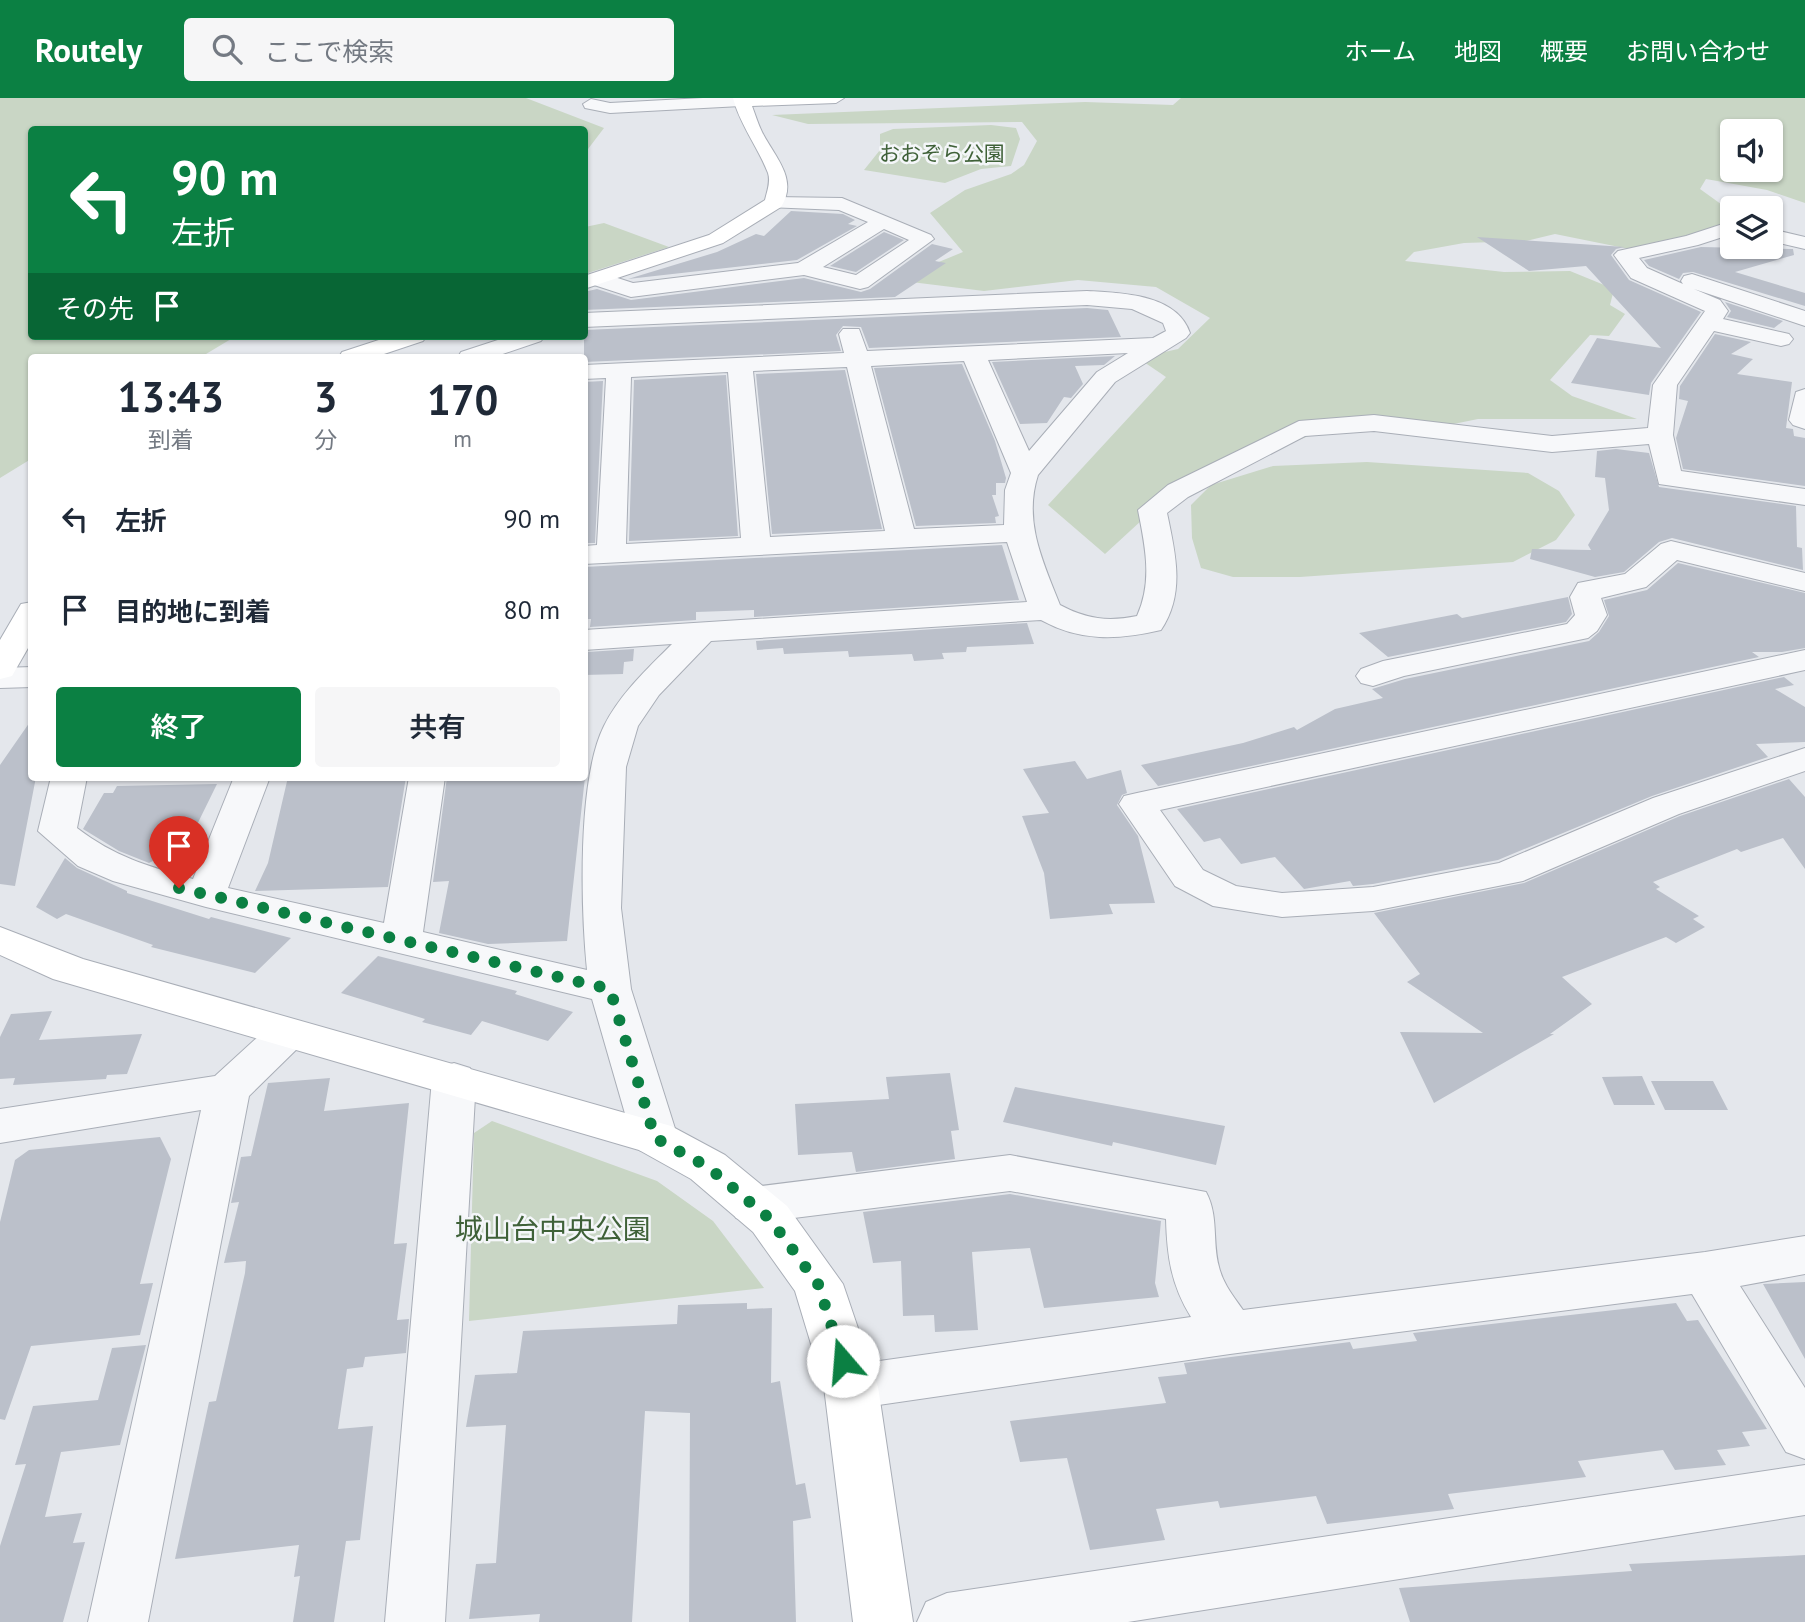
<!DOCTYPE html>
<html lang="ja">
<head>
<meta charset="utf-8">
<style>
	:root { --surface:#fff; --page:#f6f6f7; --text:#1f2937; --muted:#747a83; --accent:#0b8043 }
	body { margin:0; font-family:"PT Sans","Noto Sans JP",sans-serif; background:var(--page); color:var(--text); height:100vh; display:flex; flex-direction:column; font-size:26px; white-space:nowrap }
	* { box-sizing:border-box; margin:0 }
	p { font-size:23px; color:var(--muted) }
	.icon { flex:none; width:38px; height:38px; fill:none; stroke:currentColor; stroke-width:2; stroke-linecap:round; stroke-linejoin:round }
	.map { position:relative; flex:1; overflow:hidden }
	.drawer { position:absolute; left:28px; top:256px; width:560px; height:427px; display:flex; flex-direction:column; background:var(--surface); border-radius:7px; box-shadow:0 2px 5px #0004 }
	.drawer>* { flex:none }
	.hud { position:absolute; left:28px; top:28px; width:560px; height:214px; border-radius:7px; box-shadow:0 2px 5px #0004; background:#0b8043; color:#fff; overflow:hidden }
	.fabs { position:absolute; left:1720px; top:21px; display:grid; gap:14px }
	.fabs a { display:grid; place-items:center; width:63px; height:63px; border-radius:7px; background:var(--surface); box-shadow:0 2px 5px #0004; font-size:35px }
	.pin { position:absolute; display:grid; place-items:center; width:60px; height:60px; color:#fff; margin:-72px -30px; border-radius:50% 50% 50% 0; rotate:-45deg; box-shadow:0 0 7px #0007 }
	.pin .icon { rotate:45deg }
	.me { position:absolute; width:77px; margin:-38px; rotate:342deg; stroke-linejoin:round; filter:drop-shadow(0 0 5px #0008) }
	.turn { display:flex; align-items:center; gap:24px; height:147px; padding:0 28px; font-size:32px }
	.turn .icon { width:91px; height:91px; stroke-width:2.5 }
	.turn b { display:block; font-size:49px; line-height:60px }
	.then { display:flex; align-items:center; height:66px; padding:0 28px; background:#0003; gap:14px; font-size:26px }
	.eta { display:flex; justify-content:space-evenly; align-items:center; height:119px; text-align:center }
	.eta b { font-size:42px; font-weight:600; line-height:49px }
	.cta { display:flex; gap:14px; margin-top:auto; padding:14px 28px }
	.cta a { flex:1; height:80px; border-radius:7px; background:var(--accent); color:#fff; font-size:28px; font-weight:600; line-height:80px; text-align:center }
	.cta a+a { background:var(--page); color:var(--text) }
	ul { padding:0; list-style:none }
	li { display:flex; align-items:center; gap:21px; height:91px; padding:0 28px }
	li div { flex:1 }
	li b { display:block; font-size:26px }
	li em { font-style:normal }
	header { display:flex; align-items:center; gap:42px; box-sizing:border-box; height:98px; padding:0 35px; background:var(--accent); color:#fff }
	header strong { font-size:33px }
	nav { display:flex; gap:38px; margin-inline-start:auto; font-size:24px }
	.search { width:490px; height:63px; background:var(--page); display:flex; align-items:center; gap:18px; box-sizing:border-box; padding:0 24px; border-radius:7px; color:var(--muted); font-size:26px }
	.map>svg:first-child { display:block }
	.green { fill:#c9d6c5; fill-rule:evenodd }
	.building { fill:#bbc0ca }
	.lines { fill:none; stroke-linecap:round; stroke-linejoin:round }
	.street-casing { stroke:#a9aeb7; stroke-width:2 }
	.secondary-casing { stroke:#a9aeb7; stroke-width:2 }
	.street { fill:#f7f8fa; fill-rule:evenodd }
	.secondary { fill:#fff; fill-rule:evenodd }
	.route { stroke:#0b8043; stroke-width:12; stroke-dasharray:0 21.6 }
	.labels { text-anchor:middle; stroke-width:5; stroke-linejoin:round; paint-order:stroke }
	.far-park-label { font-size:21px; fill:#3f6138; stroke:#f4f6f9 }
	.near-park-label { font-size:28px; fill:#3f6138; stroke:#f4f6f9 }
</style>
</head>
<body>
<header>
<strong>Routely</strong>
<div class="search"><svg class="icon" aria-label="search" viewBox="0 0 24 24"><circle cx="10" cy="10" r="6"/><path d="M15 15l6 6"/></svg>ここで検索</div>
<nav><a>ホーム</a><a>地図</a><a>概要</a><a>お問い合わせ</a></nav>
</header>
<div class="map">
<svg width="1805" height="1524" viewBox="0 0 1805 1524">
	<rect width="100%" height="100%" fill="#e4e7ec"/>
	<path class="green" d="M0,0h526l78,30 -19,25 -1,-23h-552v206h204l-35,21h-169l-1,102 -31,19z
		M1181,0h624v105l-38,-13 -61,-11 -6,10 32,23v9l-88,31 -89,-18 -29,7 -62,2 -50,9 -9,9 99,11 66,-1 44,18 -4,16 15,9 -16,22 -19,-1 -40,45 22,16 65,23h-159l-44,9 -71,-13 -184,71 -74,68 -57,-49 118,-128 -28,-19 40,-9 32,-31 -54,-31 -78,-7 -94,11 -89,-11 68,-28 -33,-39 35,-23 46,-16 13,-9 13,-24 -15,-19 -214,2 -36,-9 313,-13 88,3zM1732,33h39v39h-39z
		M991,27l25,3 4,11 -9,27 -30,3 -36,14 -81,-13 16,-20v-16l13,-5z
		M604,125l65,24 -84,27v-47z
		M1367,364l161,11 31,18 16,24 -19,25 -43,22 -213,15h-67l-32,-9 -9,-30 -1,-33 20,-20 62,-19z
		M492,1023l165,60 56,40 51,67 -295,33 5,-188z"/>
	<path class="building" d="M791,113l52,3 12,6 -7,4 9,2 -60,34 -169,19 89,-27 39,-18 8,2z
		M884,134l20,8 -48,32 -26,-6z
		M1477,139l148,10 -9,2 -5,6 18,25 72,32 -50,71 -2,12 -78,-12 26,-45 64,10 -75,-82 -57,5z
		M932,146l21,5 -18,12 11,2 -51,34 -311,13v-18l13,-3 34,11 173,-22 57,14 9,-3z
		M1701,149l92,2 1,6 -59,17 70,21v13l-112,-34 -10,1 -4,6 -30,-13 -5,-6z
		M1725,204l58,19 -9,7 -47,-11 4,-6z
		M1087,210l21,2 13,27 -252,11 -8,-21 -18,-1 -7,9 5,16 -257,11v-32z
		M1715,236l36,8 -20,12 22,5 -16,15 55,8 -6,46 7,1 1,7 11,2v48l-122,-17 -7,-31 12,-37 -9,-2 1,-13z
		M1115,258l-11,9 -29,1 8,18 -12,14 -7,-1 -17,26 -27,1 -28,-62z
		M962,266l33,77 11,37 -1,5h-9v12h-4l7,21 -4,1 1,6 -80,3 -42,-158z
		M845,272l37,159 -110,5 -16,-160z
		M726,277l12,161 -109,5 5,-161z
		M603,283l-8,162h-11v-161z
		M1616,351l33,4 10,34 137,19 1,41 5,1 1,22 -131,-32 -13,4 -35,30 -29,5 -65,-18 2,-10 59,1 -3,-5 21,-35 -4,-32 -10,-1 2,-26z
		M1002,447l17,55 -265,17v-7l-58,2v8l-106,7 1,-8h-7v-52z
		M1678,465l127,30v55l-23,4h-30l7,5 -601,129 -17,-21 102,-22 51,-16 3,3 38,-21 48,-11 -11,-9 33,-10 184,-38 10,-9 10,-16 -5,-16 43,-10z
		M1568,499l4,17 -6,8 -178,35 -29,-24 98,-19 5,4z
		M1027,525l7,21 -67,3 -1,5 -24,1 2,6 -30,2 -2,-7 -63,3 -1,-6 -64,3 -1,-6 -26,2 -1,-9z
		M634,551l-1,12 -9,1 -1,12 -39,1 3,-23z
		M1784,579l10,8 -19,4 30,18v35l-49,2 12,13 -116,39 -154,64 -125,24 -20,2 -3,-5 -46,8 -29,-32 -34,7 -21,-26 -16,4 -27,-33z
		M32,621v58h4l-21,109 -15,-2v-119z
		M1075,663l12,18 34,-9 6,23 -5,2 -5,10 21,31 17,67 -46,1 4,10 -63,5 -6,-46 -22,-57 27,-3 -26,-44z
		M288,679h118l-18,110 -133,4 13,-28z
		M447,679h138l-18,164 -79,3 -49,-11 10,-52 -16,1z
		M1789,681l16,18v72l-22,-31 -42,14 -4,-3 -84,33 7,5 -4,2 43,27 -6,3 12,8 -29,16 -10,-6 -104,40 30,27 -42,30h4l-120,69 -34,-71 83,1 -76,-51 13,-8 -46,-61 150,-30 156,-67z
		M217,686l-29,59 -39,20 -30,-12 -36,-22 21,-36h9l4,-7z
		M65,760l12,10 50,23v2l82,26 2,-2 80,21 -36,35 -104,-26 2,-2 -87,-31 -9,5 -21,-12z
		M378,858l139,35 -2,3 58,18 -25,29 -66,-20 -11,14 -49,-13 3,-3 -84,-26z
		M52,913l-13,29 103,-6 -15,40 -20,1 -1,4 -93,6 2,-7 -15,1v-42l11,-23z
		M950,975l9,57 -8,1 4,28 -99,13 -4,-20 -54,3 -3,-51 94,-5 -3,-22z
		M1642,978l13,29h-41l-12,-28z
		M330,980l-6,33 85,-8 -15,141 13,-1 -10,77 12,-1 -3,34 -41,4 -2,10 -16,2 -9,60 35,-3 -13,114 -14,1 -12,81h-41l7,-46 -6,1 5,-32 -124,14 34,-157 7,-1 29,-128 1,-12 -22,2 15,-61 -8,1 10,-46 10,-1 17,-73z
		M1651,983h62l15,29h-63z
		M1015,989l210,39 -9,39 -103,-23 -1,4 -109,-24z
		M160,1039l11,22 -31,125 13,-1 -13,52 -109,11 -26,74 -5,-1v-197l15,-62 14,-10z
		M1010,1096l151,27 -6,62 4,14 -115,11 -14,-60 -58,4 6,78 -43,2 -1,-17 -31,1 -2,-55 -28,2 -10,-51z
		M1805,1184v77l-42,-75z
		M747,1205v6l25,-1 -1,75 9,-2 16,104 9,-2 6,35 -18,3 3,101h-107l1,-209 -45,-2 -13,211h-93l1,-8 -71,5 7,-55 20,-1 10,-138 -40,2 9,-52 42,-2 6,-42 154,-7 1,-19z
		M1676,1205l11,18 11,-1 69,109 -25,3 8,14 -33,4 9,15 -51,5 -12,-20 -85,11 8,16 -138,17 6,15 -127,15 -11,-28 -96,12 -2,-7 -62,8 9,31 -75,10 -23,-92 -47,4 -10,-41 156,-18 -8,-26 29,-3 -3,-11 166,-21 3,7 64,-8 -4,-8z
		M146,1247l-26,100 -59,7 -16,65 37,-4 -9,30 12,-1 -22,80h-63v-76l26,-82 -11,1 18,-59 65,-6 14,-52z
		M1805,1457v67h-395l-11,-34 233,-17 -3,-7z"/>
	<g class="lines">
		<g class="street-casing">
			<path id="street" d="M703,0h44l2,3 -8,5 -131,7 -25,-5 -2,-4 8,-5 19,4z
				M774,99l68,1 89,37 3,4 -66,48 -8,2 -56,-14 -173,22 -40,-13 -3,-5 11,-7 34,11 165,-20 70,-41 -29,-12 -72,-3 -3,-4zM884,131l25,11 -53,35 -33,-8z
				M1732,123v13l-34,11 -59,13 8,10 36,16 -2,-3 3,-5 8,-2 113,37v15l-111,-37 26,11 8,11 -5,8 66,15 4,5 -4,5 -8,2 -67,-15 -37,54 -4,50 8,36 124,18v16l-146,-21 -10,-40 -97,8 -178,-21 -69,5 -117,61 -21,16c8,39 19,80 -6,117 -43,10 -80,12 -120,-10l-330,21 -52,54 -21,31 -12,41 -5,141 10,81 47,149 -7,12 -16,5 -16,-5 -7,-12 -40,-139 -386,-92 -93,-26 -35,-15 -40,-35 13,-54h36l-10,51c38,29 70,38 116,51l41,-102h36l-42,111 156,35 25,-146h36l-22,155 164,38c-6,-61 -10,-190 17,-244 16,-32 43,-57 68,-82l-88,6v-20l443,-28 -20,-60 -423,22v-18l13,-1 9,-167 -22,1v-14l260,-12 -5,-19 4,-5h16l8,22 286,-13 13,-7 -3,-8 -31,-14 -45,-4 -503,22v-14l503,-22c35,2 90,3 103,42l-4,5 -71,44 -77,93c-15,46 5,87 22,130 26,14 48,17 77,11 16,-35 8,-70 1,-106l30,-25 131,-64 75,-6 178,21 96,-8 5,-43 52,-74 -74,-33 -17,-23 4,-4 68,-15zM1128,255l-31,19 -68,79 -41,-91zM964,263l47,112 -6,17 -1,35 -90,4 -43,-163zM847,269l38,164 -115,6 -17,-166zM728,274l13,166 -115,6 5,-167z
				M1771,131l34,8v12l-34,-8z
				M510,238h35l-4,5 -47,16h-36l3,-5z
				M1805,291v40l-12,-4 -4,-5 7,-28z
				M1671,443l134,32v18l-128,-31 -31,27 -45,11 6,17 -10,16 -9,7 -184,38 -31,10 -12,-3 -5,-7 5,-7 22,-8 184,-37 8,-9 -5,-18 8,-14 47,-9 36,-30z
				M1805,552v20l-645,140 43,60 33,16 46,7 91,-6 126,-24 154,-65 152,-50v23l-126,43 -156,67 -150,30 -91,6 -69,-11 -38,-20 -56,-82 5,-8 13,-3z
				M32,569v20l-32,1v-20z
				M287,921l15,5 7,10 -7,10 -53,52 -101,526h-60l113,-512 -201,33v-34l215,-33 57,-52z
				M454,965l16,5 6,11 -31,543h-60l47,-543 6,-11z
				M1010,1057l196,37c13,24 6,50 13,75 4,17 15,30 24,43l462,-58 100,-16v38l-65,12 65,102v71l-19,-7 -94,-158 -462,60 -379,55 -19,-6 -8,-16 8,-16 19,-6 340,-48c-20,-32 -24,-61 -25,-98l-156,-28 -257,32 -17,-5 -7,-13 7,-13 17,-5z
				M1805,1367v50l-677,107h-211l9,-20 21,-9z"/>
		</g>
		<g class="secondary-casing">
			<path id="secondary" d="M733,0h111l-8,5 -84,3c3,8 6,18 10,26 12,24 37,47 19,75l-58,36 -139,46v-13l125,-41 56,-35c2,-9 6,-18 3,-27 -10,-26 -28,-48 -35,-75z
				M391,238h36l-4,5 -48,16h-36l3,-5z
				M32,504v39l-20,35 -12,3v-39l21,-36z
				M0,829l83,32 588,167 54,29 62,51 56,78 35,103 35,235h-60l-29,-235 -29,-96 -42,-59 -62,-53 -52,-29 -586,-171 -53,-24z"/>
		</g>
		<use href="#street" class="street"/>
		<use href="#secondary" class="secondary"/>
	</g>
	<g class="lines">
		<path class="route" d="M179,790l431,101 45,149 53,29 62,52 48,65 25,77"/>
	</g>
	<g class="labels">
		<g class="far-park-label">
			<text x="942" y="63">おおぞら公園</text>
		</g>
		<g class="near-park-label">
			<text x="553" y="1141">城山台中央公園</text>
		</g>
	</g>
</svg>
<div class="fabs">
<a><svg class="icon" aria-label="sound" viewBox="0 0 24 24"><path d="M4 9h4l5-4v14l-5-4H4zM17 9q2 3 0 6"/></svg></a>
<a><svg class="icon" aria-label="layers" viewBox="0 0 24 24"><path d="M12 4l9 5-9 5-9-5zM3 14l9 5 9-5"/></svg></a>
</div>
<div class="pin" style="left:179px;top:790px;background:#d93025"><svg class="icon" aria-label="arrive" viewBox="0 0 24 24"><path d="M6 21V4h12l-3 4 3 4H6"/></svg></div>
<svg class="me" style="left:843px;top:1263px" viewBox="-20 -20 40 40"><circle r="19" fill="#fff"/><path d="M0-13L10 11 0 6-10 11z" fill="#0b8043"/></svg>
<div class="hud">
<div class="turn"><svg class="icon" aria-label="left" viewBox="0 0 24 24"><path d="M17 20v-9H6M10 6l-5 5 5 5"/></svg><div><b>90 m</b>左折</div></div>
<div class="then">その先<svg class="icon" aria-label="arrive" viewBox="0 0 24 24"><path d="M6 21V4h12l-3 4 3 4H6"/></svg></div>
</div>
<section class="drawer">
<div class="eta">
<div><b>13:43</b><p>到着</p></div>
<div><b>3</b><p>分</p></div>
<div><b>170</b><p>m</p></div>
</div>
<ul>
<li><svg class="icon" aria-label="left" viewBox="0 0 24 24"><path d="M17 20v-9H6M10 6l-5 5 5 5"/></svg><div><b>左折</b></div><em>90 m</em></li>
<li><svg class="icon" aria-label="arrive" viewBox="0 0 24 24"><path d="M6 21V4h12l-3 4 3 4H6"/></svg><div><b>目的地に到着</b></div><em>80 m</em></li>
</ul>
<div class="cta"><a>終了</a><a>共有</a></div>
</section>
</div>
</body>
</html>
